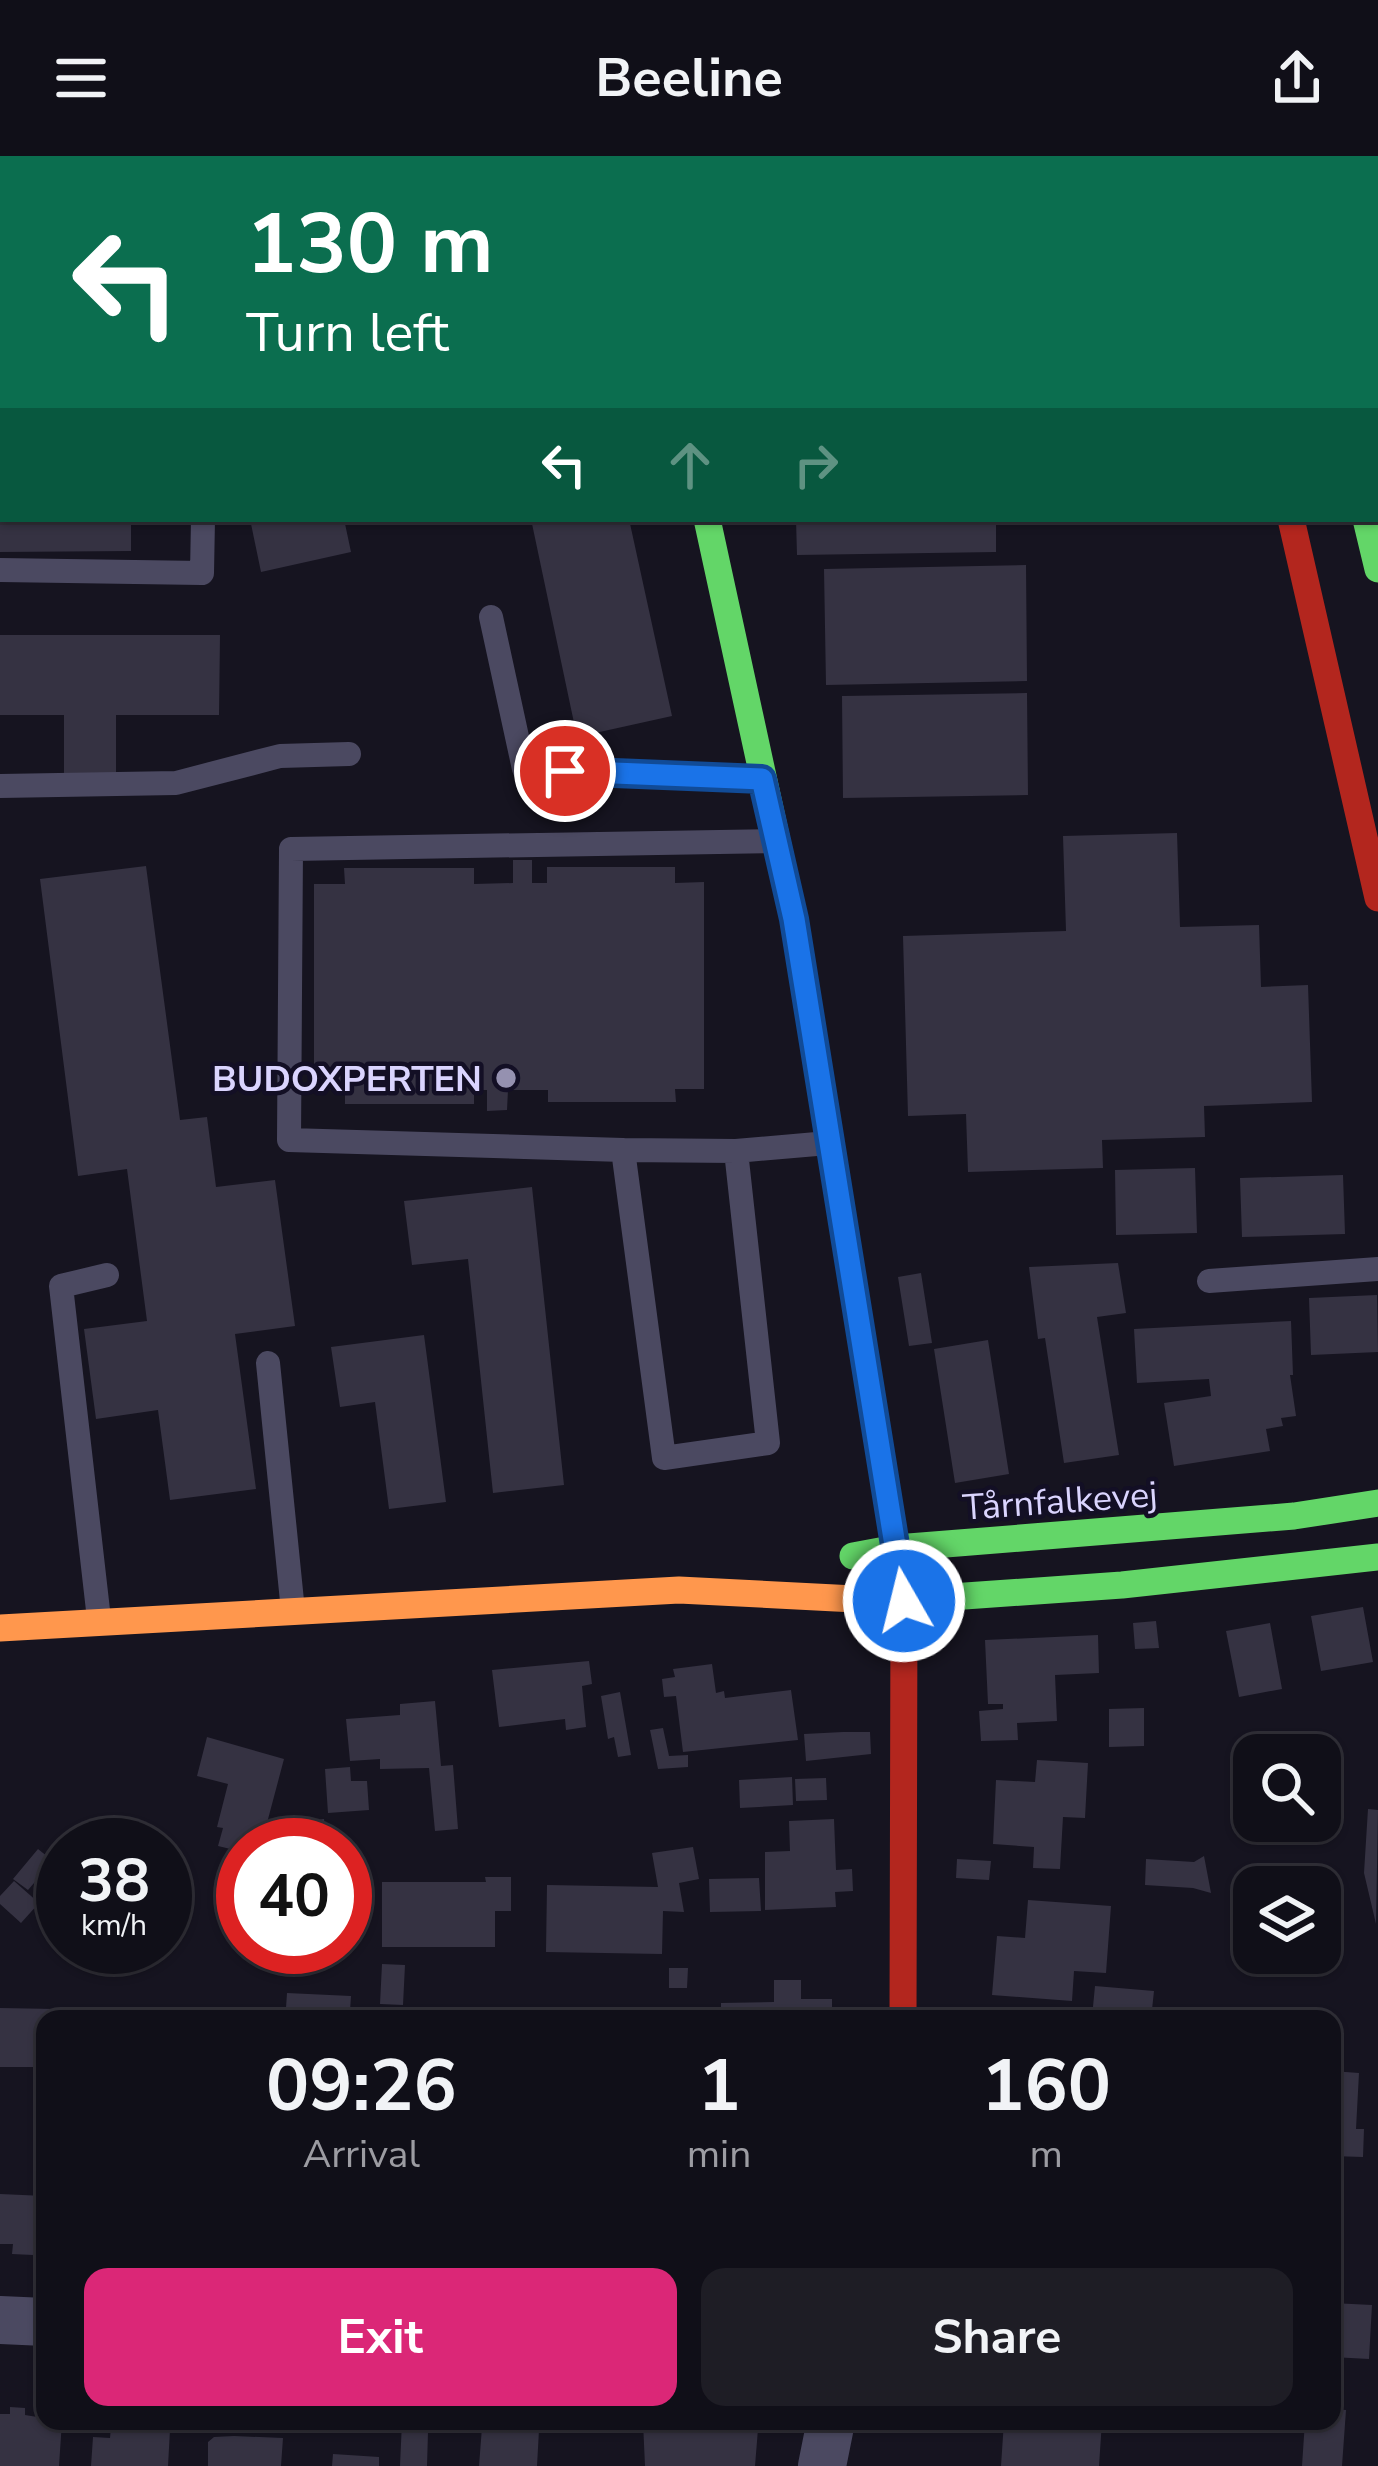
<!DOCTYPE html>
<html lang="en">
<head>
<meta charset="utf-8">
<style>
	:root { --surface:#100f18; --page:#1e1d25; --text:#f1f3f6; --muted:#9c9ca2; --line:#302f37; --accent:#db2777 }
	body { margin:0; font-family:"Nunito Sans",sans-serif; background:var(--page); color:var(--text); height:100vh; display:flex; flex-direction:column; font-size:45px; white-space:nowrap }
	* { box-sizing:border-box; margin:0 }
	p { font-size:39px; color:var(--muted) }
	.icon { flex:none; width:66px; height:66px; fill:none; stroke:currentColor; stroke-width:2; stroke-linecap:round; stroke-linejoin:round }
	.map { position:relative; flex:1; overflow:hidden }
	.panel { position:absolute; left:36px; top:1854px; width:1305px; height:420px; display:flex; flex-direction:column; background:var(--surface); border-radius:24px; box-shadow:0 3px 9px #0004,0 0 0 3px var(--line) }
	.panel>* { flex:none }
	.hud { position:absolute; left:0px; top:0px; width:1380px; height:366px; box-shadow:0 3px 9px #0004,0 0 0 3px var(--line); background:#0b6e4f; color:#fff; overflow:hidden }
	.buttons { position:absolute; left:1233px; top:1578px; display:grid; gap:24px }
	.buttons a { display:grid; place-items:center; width:108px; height:108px; border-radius:24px; background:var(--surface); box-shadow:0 3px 9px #0004,0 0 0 3px var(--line); font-size:60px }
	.speed { position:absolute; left:36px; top:1662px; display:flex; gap:24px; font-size:60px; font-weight:700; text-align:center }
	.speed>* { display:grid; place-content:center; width:156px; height:156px; border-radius:50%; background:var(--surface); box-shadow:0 3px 9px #0004,0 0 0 3px var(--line); line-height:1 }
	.speed small { font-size:30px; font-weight:400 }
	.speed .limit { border:18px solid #d22; background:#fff; color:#111 }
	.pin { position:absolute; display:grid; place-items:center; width:102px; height:102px; color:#fff; margin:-51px; border:6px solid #fff; border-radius:50%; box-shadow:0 3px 12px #0007 }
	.me { position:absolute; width:132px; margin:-66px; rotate:352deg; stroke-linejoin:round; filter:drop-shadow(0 0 9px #0008) }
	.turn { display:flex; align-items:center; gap:42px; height:252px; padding:0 48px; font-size:54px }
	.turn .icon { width:156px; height:156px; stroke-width:2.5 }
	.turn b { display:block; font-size:84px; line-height:102px }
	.lanes { display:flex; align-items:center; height:114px; padding:0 48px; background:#0003; justify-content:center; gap:60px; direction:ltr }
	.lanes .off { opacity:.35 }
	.eta { display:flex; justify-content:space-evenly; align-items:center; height:204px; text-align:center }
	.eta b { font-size:72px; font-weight:700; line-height:84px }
	.action { display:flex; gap:24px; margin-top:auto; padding:24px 48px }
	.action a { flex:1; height:138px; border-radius:24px; background:var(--accent); color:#fff; font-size:48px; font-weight:700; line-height:138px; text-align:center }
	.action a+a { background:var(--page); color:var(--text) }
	header { display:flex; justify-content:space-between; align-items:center; height:156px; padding:0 48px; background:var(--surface); font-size:54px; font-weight:700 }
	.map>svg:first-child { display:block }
	.building { fill:#353242 }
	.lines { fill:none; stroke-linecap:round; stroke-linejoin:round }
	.lane { stroke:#4b4961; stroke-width:24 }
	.street { stroke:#4b4961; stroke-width:48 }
	.fast { stroke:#63d668; stroke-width:27 }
	.slow { stroke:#ff974d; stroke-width:27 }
	.jam { stroke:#b3261e; stroke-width:27 }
	.route-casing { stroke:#114b97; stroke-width:30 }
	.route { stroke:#1a73e8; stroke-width:21 }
	.poi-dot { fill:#9591b0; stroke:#130f25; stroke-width:4.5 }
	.labels { text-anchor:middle; stroke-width:9; stroke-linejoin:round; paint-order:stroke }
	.poi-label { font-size:36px; font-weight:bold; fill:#dad4fe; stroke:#130f25; text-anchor:end }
	.street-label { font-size:36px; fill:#dad4fe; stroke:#130f25 }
</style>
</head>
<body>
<header><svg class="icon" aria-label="menu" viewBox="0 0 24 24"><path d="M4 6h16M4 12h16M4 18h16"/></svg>Beeline<svg class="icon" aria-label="share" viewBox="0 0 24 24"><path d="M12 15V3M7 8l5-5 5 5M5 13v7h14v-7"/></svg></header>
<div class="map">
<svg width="1378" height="2310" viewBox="0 0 1378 2310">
	<rect width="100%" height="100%" fill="#161420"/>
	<path class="building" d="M0,363h131v32l-131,1z
		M250,363h94l7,33 -90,20z
		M531,363h98l43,197 -95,21z
		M796,363h200v33l-199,3z
		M1026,409l1,116 -201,4 -2,-116z
		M0,479h220l-1,80h-103v60h-52v-60h-64z
		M1027,537l1,102 -185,3 -1,-102z
		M1177,677l3,94 79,-2 2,62 47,-2 4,117 -108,4 1,31 -103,3 1,28 -135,4 -2,-58 -58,2 -5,-180 163,-5 -3,-95z
		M513,704h19v23h15v-16h128v16l29,-1v207h-29l1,13h-128v-12h-40l-1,20 -20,1v-21h-13v14h-129v-14h-31v-206h31l-1,-16h130v16l39,-1z
		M146,710l34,254 27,-3 9,70 59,-7 20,146 -60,8 21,155 -86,11 -12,-90 -62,9 -12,-90 63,-8 -20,-152 -49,7 -38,-297z
		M1195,1012l2,65 -81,2 -1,-65z
		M1343,1019l2,59 -103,3 -2,-59z
		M532,1031l32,298 -71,8 -25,-234 -56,6 -8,-64z
		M1118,1107l8,50 -29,4 22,138 -55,8 -19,-125 -7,1 -9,-72z
		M921,1117l11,70 -23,3 -11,-69z
		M1377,1139l1,57 -67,3 -2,-57z
		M1291,1165l2,54h-3l6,41 -15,2 2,8 -17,3 4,22 -96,15 -10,-63 47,-7 -2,-17 -72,4 -3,-54z
		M424,1179l22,167 -57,7 -14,-107 -35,5 -9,-60z
		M988,1184l21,134 -54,9 -21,-134z
		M1363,1451l10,55 -52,9 -10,-55z
		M1156,1465l3,27 -24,1 -2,-26z
		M1270,1467l12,66 -43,8 -13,-66z
		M1098,1479l1,38 -44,2 2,46 -40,2 1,17 -37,1 -2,-30 24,-2v-5h-15l-3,-64z
		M589,1505l3,23 -10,2 4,41 -20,3 -1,-11 -66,8 -7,-57z
		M712,1508l4,29 8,-2 1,7 66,-8 7,50 -115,12 -7,-56 -12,1 -2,-18 13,-2 -2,-8z
		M620,1536l11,63 -13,2 -4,-20 -6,2 -7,-43z
		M435,1545l6,65 12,-1 5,64 -23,2 -6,-63 -49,1v-10l-30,2 -4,-42 54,-4v-11z
		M1144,1552v38l-35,1v-38z
		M663,1572l6,28 19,-1v12l-30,2 -8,-39z
		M843,1576h27l1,22 -65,7 -2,-27z
		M207,1581l77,22 -21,79 20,7h-40v7l-25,-6 5,-18 -6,-1 11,-43 -31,-8z
		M1037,1604l51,3 -3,55 -22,-1 -3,52 -27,-1 1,-21 -41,-3 3,-64 39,2z
		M350,1611l1,14h16l2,29 -41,3 -3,-44z
		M792,1621l1,28 -53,3 -1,-28z
		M826,1622l1,22 -31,1 -1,-22z
		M1368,1653l10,1 -2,114 -12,-51z
		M324,1663l2,16 -31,3 -1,-15z
		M834,1663l2,51 16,-1 1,22 -18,1 1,15 -71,3v-58l25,-1 -1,-30z
		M693,1691l6,32 -20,4 5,29 -21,-1 -1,43 -116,-2 1,-67 111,2 -6,-34z
		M38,1693l15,12 -25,29 -15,-11z
		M1204,1700l7,37 -18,-5 -48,-3 1,-26 48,3z
		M957,1703l34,2 -2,19 -33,-2z
		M485,1721h26v34h-16v36h-113v-65h104z
		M759,1722l2,33 -51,1 -1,-33z
		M14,1725l25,22 -18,20 -21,-19v-8z
		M1028,1744l83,6 -5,67 -32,-2 -2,30 -80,-6 5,-59 28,2z
		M382,1808l23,1 -2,40 -23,-1z
		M669,1812h19l-1,20h-18z
		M774,1824h27v19h31v20h-111v-16l53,-1z
		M1095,1830l59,5 -3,28 -59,-2z
		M287,1837l64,3 -1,15 31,1v7h-111v-12l16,1z
		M0,1852l111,2v9h-66v48h-45z
		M1332,1915l27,2 -3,56h8l-1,28 -31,-1z
		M0,2038l45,2v51l-11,-1 -1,9 -21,-1 1,-10h-13z
		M1332,2147l40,2 -3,54 -37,-2z
		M10,2251l15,1v7l37,6 -3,45h-59v-52h10z
		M1332,2253l14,1 -4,56h-40l3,-45h27z
		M144,2265h22v9h4l-2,36h-77l2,-29 17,1 1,-11 32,2z
		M402,2265h51v12l-25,-1 -1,34h-27z
		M705,2265l-1,4 54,4 -3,37h-110l-2,-44z
		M1004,2265h98l-3,45h-98z
		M482,2271l57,3 -2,36h-58z
		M234,2280l49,2 -2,28h-73v-24l6,-5z
		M333,2298l46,3v9h-47z"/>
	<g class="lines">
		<path class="lane" d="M0,414l202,3 1,-54
			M491,461l33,152 235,10
			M0,630l176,-3 104,-27 69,-2
			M623,994l-334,-10 2,-291 483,-8
			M736,995l32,292 -104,15 -41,-308 113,1 92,-8
			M1209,1125l169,-12
			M268,1207l25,248
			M99,1463l-38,-333 46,-11"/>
		<path class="street" d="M632,0l1,3
			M0,10h3
			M1377,284h1
			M0,2164l45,2
			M822,2310l9,-45"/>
		<path class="fast" d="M707,363l87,400 53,329
			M1366,363l12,50
			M853,1400l43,-8 398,-32 84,-13
			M894,1445l228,-16 256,-28"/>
		<path class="slow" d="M1202,0l1,3
			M1277,0l1,3
			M0,1472l679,-38 215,11"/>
		<path class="jam" d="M1291,363l87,379
			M847,1092l57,353 -1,418"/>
	</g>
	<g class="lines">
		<g class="route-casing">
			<path id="route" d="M565,615l197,8 32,140 110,682"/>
		</g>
		<use href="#route" class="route"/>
	</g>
	<circle class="poi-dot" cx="506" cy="922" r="12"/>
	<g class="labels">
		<g class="poi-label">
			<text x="482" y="935">BUDOXPERTEN</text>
		</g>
		<g class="street-label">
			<text transform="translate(1060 1344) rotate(-4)" y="13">Tårnfalkevej</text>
		</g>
	</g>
</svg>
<div class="buttons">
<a><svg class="icon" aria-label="search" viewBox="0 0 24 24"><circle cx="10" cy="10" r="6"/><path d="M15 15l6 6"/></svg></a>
<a><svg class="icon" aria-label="layers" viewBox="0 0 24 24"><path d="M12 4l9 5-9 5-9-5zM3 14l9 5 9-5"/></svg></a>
</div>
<div class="speed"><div>38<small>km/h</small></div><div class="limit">40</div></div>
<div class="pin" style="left:565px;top:615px;background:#d93025"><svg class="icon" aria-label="arrive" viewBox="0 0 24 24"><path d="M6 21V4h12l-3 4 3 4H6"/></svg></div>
<svg class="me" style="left:904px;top:1445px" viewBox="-20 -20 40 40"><circle r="17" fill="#1a73e8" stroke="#fff" stroke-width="3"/><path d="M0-11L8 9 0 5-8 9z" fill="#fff"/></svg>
<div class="hud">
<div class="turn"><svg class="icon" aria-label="left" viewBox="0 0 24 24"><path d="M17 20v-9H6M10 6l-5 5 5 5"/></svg><div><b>130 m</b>Turn left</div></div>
<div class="lanes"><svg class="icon" aria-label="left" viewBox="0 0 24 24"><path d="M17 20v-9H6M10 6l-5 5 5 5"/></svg><svg class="icon off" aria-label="ahead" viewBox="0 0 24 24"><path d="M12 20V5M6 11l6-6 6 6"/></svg><svg class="icon off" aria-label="right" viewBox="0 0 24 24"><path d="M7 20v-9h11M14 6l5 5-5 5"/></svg></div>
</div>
<section class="panel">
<div class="eta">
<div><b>09:26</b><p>Arrival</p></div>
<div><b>1</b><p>min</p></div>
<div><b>160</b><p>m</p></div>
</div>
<div class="action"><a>Exit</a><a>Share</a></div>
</section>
</div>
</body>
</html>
